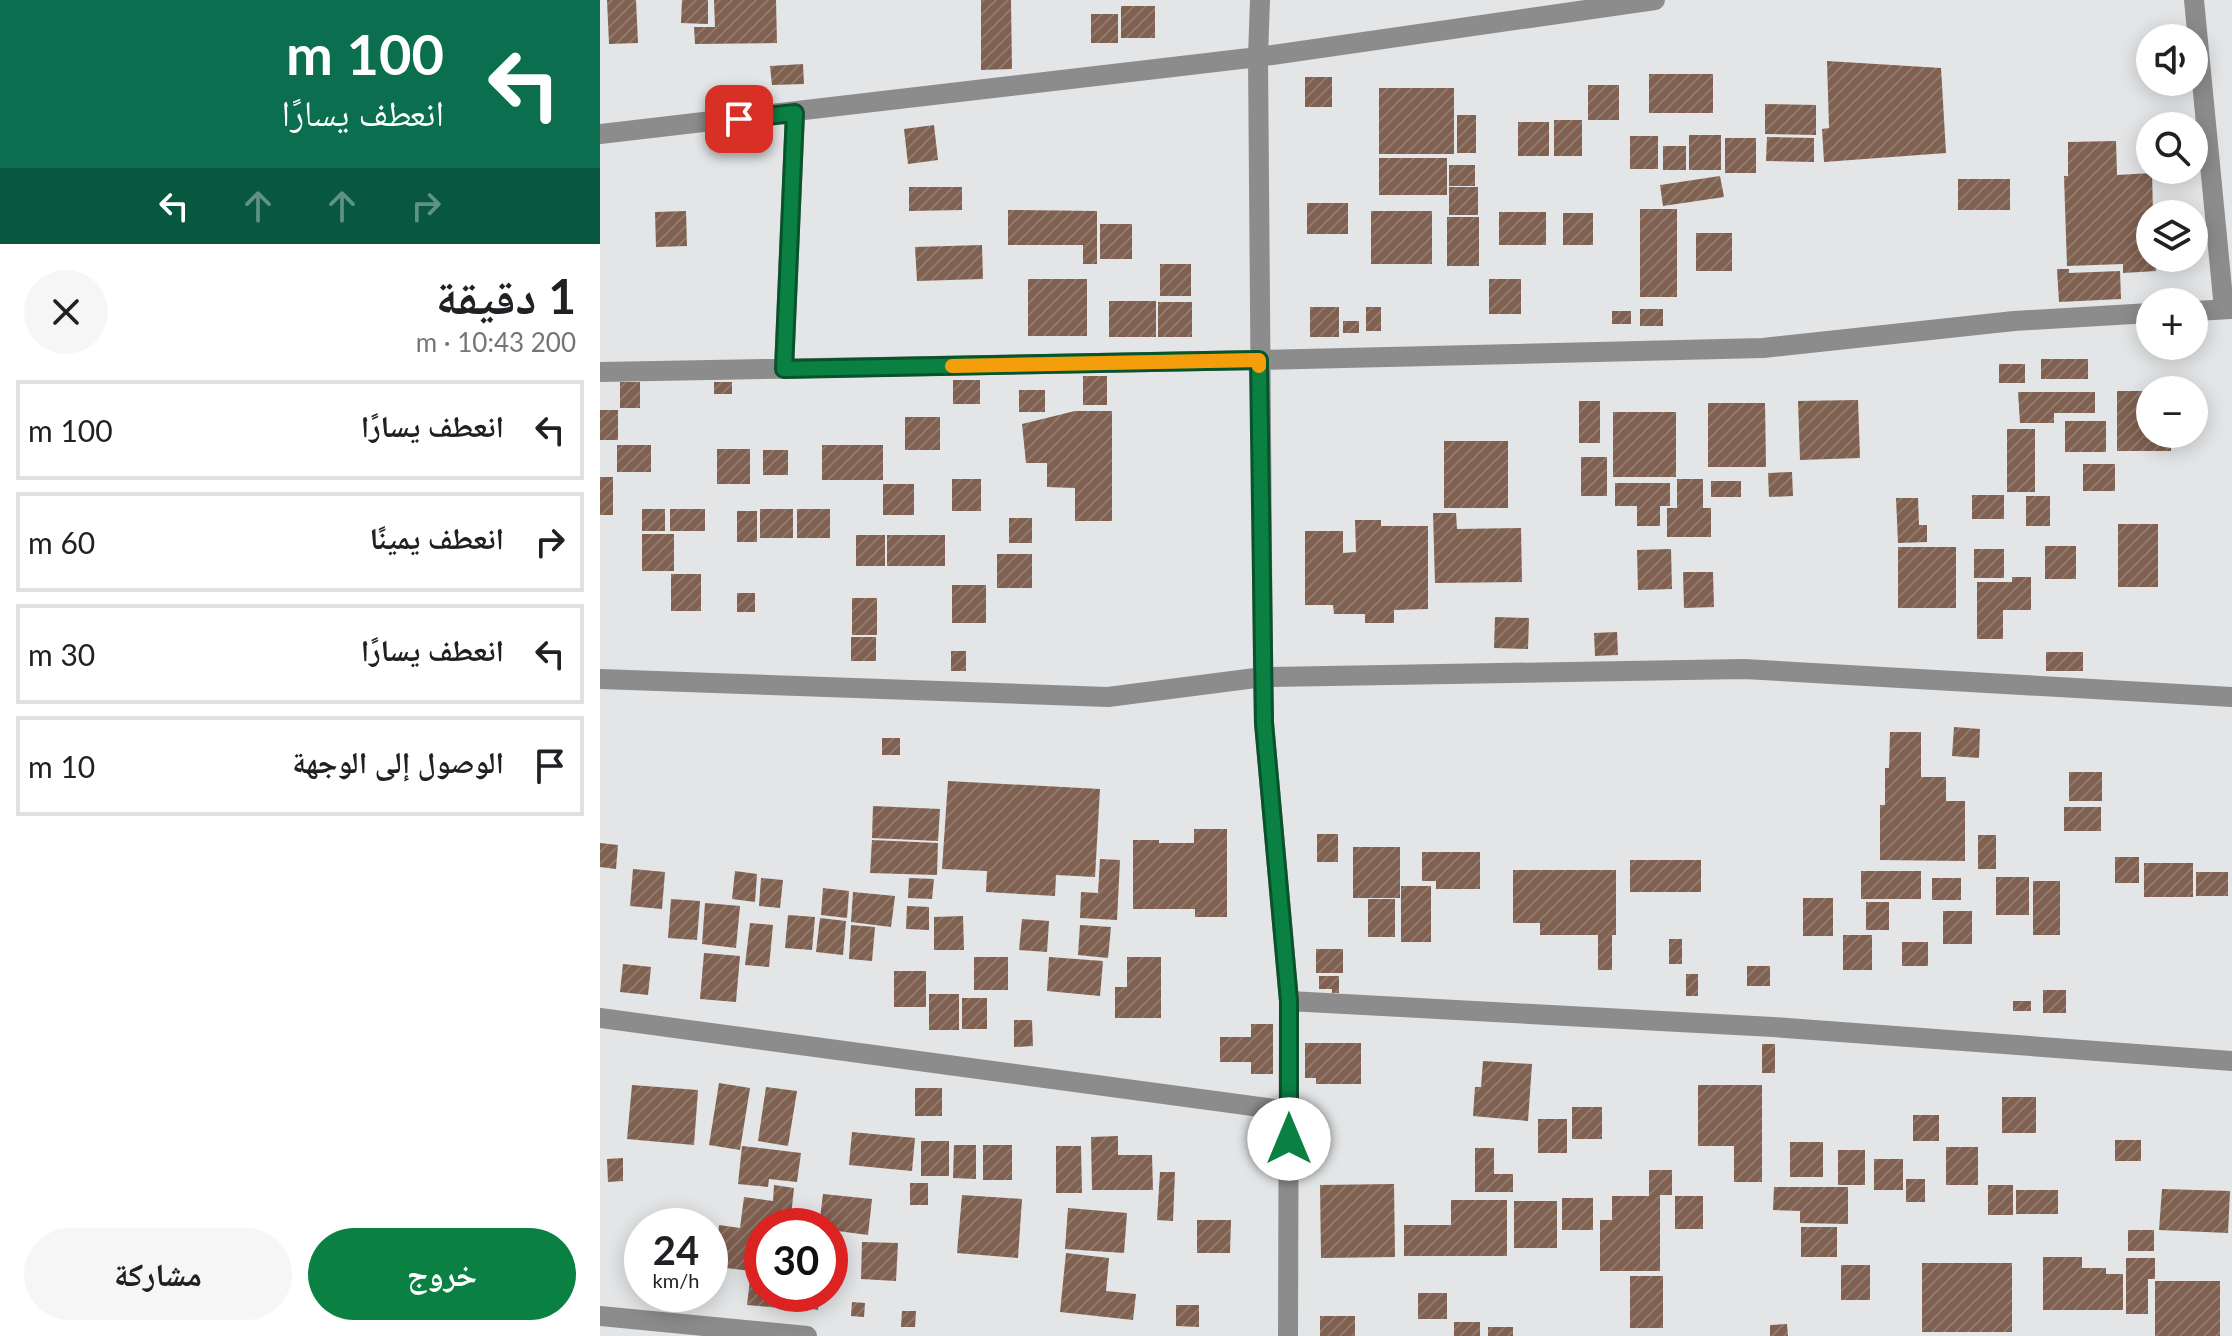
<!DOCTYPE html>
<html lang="ar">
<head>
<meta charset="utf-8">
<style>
	:root { --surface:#fff; --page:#f6f6f6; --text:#202124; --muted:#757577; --line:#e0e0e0; --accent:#0b8043 }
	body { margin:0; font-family:Lato,"Noto Naskh Arabic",sans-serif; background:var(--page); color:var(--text); direction:rtl; height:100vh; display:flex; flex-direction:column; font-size:30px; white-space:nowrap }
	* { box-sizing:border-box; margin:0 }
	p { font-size:26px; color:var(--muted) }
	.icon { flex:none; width:44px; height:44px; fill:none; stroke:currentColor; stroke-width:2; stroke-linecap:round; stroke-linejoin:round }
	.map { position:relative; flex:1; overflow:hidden; direction:ltr }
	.details { display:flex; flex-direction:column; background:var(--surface); width:600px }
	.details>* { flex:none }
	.top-card { background:#0b6e4f; color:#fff; overflow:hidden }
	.controls { position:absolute; left:1536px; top:24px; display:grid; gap:16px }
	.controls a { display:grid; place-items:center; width:72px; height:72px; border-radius:50%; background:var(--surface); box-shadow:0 4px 20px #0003; font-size:40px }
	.speed { position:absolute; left:24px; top:1208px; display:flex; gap:16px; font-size:40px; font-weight:700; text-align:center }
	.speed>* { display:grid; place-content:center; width:104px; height:104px; border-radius:50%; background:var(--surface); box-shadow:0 4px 20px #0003; line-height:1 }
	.speed small { font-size:20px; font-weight:400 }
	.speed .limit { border:12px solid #d22; background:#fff; color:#111 }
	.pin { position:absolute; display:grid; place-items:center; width:68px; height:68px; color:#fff; margin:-34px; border-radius:16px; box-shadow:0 4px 12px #0006 }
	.me { position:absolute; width:88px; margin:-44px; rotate:0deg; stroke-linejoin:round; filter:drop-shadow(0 0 6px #0008) }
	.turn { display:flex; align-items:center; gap:28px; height:168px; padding:0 24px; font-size:36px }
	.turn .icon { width:104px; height:104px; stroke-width:2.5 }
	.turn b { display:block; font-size:56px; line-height:68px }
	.lanes { display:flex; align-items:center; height:76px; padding:0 24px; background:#0003; justify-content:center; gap:40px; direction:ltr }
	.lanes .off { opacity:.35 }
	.round { display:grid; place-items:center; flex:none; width:84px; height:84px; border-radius:42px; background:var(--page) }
	.headline { display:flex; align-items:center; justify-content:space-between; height:136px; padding:0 24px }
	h1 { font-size:48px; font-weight:700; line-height:60px }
	.cta { display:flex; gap:16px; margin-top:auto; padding:16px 24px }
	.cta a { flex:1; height:92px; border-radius:48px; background:var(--accent); color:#fff; font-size:32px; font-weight:700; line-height:92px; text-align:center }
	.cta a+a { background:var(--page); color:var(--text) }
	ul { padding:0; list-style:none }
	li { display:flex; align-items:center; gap:24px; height:100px; margin:0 16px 12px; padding:0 8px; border:4px solid var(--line); border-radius:0px }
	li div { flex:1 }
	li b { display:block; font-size:30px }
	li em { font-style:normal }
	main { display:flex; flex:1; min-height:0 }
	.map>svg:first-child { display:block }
	.building { fill:url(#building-hatch) }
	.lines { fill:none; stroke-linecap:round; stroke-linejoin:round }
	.street { stroke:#8d8c8c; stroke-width:20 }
	.route-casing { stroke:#07532c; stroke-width:20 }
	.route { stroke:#0b8043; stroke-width:14 }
	.slow { stroke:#f59e0b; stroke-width:14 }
</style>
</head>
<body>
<main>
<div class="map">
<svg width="1632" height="1336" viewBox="0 0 1632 1336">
	<defs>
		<pattern id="building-hatch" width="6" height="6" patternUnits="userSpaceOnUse" patternTransform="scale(2)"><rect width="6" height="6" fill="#80604f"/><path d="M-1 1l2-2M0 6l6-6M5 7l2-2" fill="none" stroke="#907a6e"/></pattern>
	</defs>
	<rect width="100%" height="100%" fill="#e3e5e6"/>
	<path class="building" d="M7,0h29l2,43 -29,1z
		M82,0h26v24l-27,-1z
		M114,0h62l1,43 -82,1 -1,-17h21z
		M381,0h30l1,69 -31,1z
		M521,6h34v32h-34z
		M491,14h27v29h-27z
		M1227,61l114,7 5,85 -122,9 -2,-33 7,-1z
		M203,64l1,20 -32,1 -2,-19z
		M1049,74h64v39h-64z
		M705,77h27v30h-27z
		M988,85h31v35h-31z
		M779,88h75v66h-75z
		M1165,104l51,1v30l-51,-1z
		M857,115h19v38h-19z
		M954,120h28v36h-28z
		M918,122h31v34h-31z
		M334,125l4,35 -30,4 -4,-35z
		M1089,135h32v35h-32z
		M1030,136h28v33h-28z
		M1167,137l47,1v24l-48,-1z
		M1125,138h31v35h-31z
		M1516,141l1,34 35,-2 1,41h-3v44h5l1,13 -33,2v-9l-56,2 -3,-90h4v-34z
		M1063,146h23v24h-23z
		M779,158h68v37h-68z
		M849,165h26v21h-26z
		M1120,176l4,21 -61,9 -3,-21z
		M1358,179h52v31h-52z
		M309,187h53v23l-53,1z
		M849,187h29v28h-29z
		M707,203h41v31h-41z
		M1040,209h37v88h-37z
		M408,210l89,1v53h-14v-19h-75z
		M86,211l1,35 -31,1 -1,-35z
		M771,211h61v53h-61z
		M899,212h47v33h-47z
		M963,213h30v32h-30z
		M847,217h32v49h-32z
		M500,224h32v35h-32z
		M1096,233h36v38h-36z
		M382,245l1,34 -66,2 -2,-34z
		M560,264h31v32h-31z
		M1457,269h12v4l51,-2 1,28 -62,3z
		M428,279h59v57h-59z
		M889,279h32v35h-32z
		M509,301h47v36h-47z
		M558,302h34v35h-34z
		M710,307h29v30h-29z
		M766,307h15v24h-15z
		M1040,309h23v17h-23z
		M1012,311h19v13h-19z
		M743,321h16v12h-16z
		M1441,359h47v20h-47z
		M1399,364h26v19h-26z
		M483,376h24v29h-24z
		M353,380h27v24h-27z
		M20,382h20v26h-20z
		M114,382h18v12h-18z
		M419,390h26v22h-26z
		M1517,391h33v43h21v17h-54z
		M1418,392h77v21h-41v10h-34z
		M1258,400l2,58 -60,2 -2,-59z
		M979,401h21v42h-21z
		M1108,403h57l1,64h-58z
		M0,410h18v30h-18z
		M475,411h37v110h-37v-33l-28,-1v-24h-21l-4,-39z
		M1013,412h63v65h-63z
		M305,417h35v33h-35z
		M1465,421h41v31h-41z
		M1407,429h28v63h-28z
		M844,441h64v67h-64z
		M17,445h34v27h-34z
		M222,445h61v35h-61z
		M117,449h33v35h-33z
		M163,450h25v25h-25z
		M981,457h26v39h-26z
		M1483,464h32v27h-32z
		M1192,472l1,24 -24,1 -1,-24z
		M0,477h13v38h-13z
		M352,479h29v32h-29z
		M1077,479h26v29h8v29h-44v-29h10z
		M1111,481h30v16h-30z
		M1015,483h55v23h-10v20h-23v-20h-22z
		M283,484h31v31h-31z
		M1372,495h32v24h-32z
		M1426,496h24v30h-24z
		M1296,498h22l1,27h8v17l-29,1z
		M42,509h23v22h-23z
		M70,509h35v22h-35z
		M160,509h33v29h-33z
		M197,509h33v29h-33z
		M137,511h20v31h-20z
		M833,513h23l1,16 64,-1 1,54 -87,1z
		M409,518h23v25h-23z
		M755,520h26v6h47v83l-34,1v13h-29v-9h-31l-1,-9h-28v-74h38v22l13,-1z
		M1518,524h40v63h-40z
		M42,534h32v37h-32z
		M256,535h29v31h-29z
		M287,535h58v31h-58z
		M1445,546h31v33h-31z
		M1298,547h58v61h-58z
		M1071,549l1,40 -34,1 -1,-40z
		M1374,549h30v29h-30z
		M397,554h35v34h-35z
		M1083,572h30l1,35 -30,1z
		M71,574h30v37h-30z
		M1412,577h19v33h-28v29h-26v-57h35z
		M352,585h34v38h-34z
		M137,593h18v19h-18z
		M252,598h25v37h-25z
		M895,617l34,1 -1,31 -34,-1z
		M1017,632l1,23 -23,1 -1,-23z
		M251,637h25v24h-25z
		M351,651h15v20h-15z
		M1446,652h37v19h-37z
		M1354,727l26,2 -1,29 -27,-2z
		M1290,732h31v45h25v24h19v60l-85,-1v-55h5v-37h4z
		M282,738h18v17h-18z
		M1469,772h33v29h-33z
		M348,781l152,8 -5,88 -39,-2 -1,21 -69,-4 1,-21 -45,-2z
		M273,806l67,3 -2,32 -66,-3z
		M1464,807h37v24h-37z
		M594,829h33v88h-32v-8h-62v-69h26v3h35z
		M717,834h21v28h-21z
		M1378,835h18v34h-18z
		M272,840l66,3 -1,32 -67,-2z
		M0,843l18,2 -2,24 -16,-2z
		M753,847h47v51h-47z
		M822,852h58v37h-44v-8h-14z
		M1515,857h24v26h-24z
		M500,859l20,1 -3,60 -37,-2 1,-26 17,1z
		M1030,860h71v32h-71z
		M1544,863h49v34h-49z
		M33,869l32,3 -3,37 -32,-3z
		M913,870h103v65h-4v35h-14v-35h-58v-12h-27z
		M135,871l22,3 -2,28 -23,-3z
		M1261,871h60v28h-60z
		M1596,872h32v24h-32z
		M1396,877h33v38h-33z
		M161,878l22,2 -3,28 -21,-2z
		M309,878l25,1 -2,20 -24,-1z
		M1332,878h29v22h-29z
		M1433,881h27v54h-27z
		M801,886h30v56h-30z
		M223,888l26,3 -2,27 -26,-3z
		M253,892l42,4 -4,31 -40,-5z
		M1203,898h30v38h-30z
		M71,899l29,2 -3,39 -29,-2z
		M768,899h27v38h-27z
		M1266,902h23v28h-23z
		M105,903l35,3 -4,42 -34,-4z
		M307,906l22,1v23l-23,-1z
		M1343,911h29v33h-29z
		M188,915l27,2 -3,33 -27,-2z
		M363,916l1,34h-30v-33z
		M220,918l26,3 -3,34 -27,-3z
		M422,919l27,2 -2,31 -28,-2z
		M150,923l23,2 -4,42 -24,-2z
		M251,925l24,2 -3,34 -23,-2z
		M480,925l31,2 -3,31 -30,-3z
		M1243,935h29v35h-29z
		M1069,939h13v25h-13z
		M1302,942h26v24h-26z
		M716,949h27v24h-27z
		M104,953l36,3 -4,46 -36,-3z
		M374,957h34v33h-34z
		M449,957l54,4 -3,35 -53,-5z
		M527,957h34v61h-46v-31h12z
		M23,964l28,3 -3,28 -28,-3z
		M1147,966h23v20h-23z
		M294,971h32v36h-32z
		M1086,974h12v22h-12z
		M719,976h20v17h-7v-4h-13z
		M1443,990h23v23h-23z
		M329,994h30v36h-30z
		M362,998h25v31h-25z
		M1413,1001h18v10h-18z
		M414,1020h18l1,26 -19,1z
		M651,1024h22v50h-22v-12h-31v-25h31z
		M705,1043h56v41h-45v-6h-11z
		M1162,1044h13v29h-13z
		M883,1061l49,3 -4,57 -55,-5 2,-29h6z
		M119,1083l31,5 -10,62 -31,-5z
		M32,1085l66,5 -4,55 -67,-6z
		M1098,1085h64v97h-28v-36h-36z
		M166,1087l31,4 -9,55 -30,-5z
		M315,1088h27v28h-27z
		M1402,1097h34v36h-34z
		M972,1107h30v32h-30z
		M1313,1115h26v26h-26z
		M938,1119h29v34h-29z
		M252,1132l63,6 -3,33 -63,-6z
		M518,1136v19h34l1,35h-61l-1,-53z
		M1515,1140h26v21h-26z
		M321,1141h28v35h-28z
		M1190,1142h33v35h-33z
		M354,1145h22v34l-23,-1z
		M383,1145h29v35h-29z
		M142,1146l59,7 -4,29 -28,-3 -1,8 -30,-3z
		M456,1146h25l1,47h-26z
		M1346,1147h32v38h-32z
		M875,1148h19v26h19v18h-38z
		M1238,1150h27v35h-27z
		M23,1158v23l-15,1 -1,-23z
		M1274,1159h29v31h-29z
		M1049,1170h23v25h-12v76h-60v-51h12v-24h37z
		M560,1172h15l-2,49 -16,-1z
		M1306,1179h19v23h-19z
		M310,1183h18v22h-18z
		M794,1184l1,73 -74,1 -1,-73z
		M174,1185l20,3 -4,38h-28v68h20l-2,14 -33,-3 4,-34 -41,-5v-18l7,1 2,-24 21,3 4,-31 29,4z
		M1388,1185h25v30h-25z
		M1174,1187h74v37l-48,-1v-12l-27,-1z
		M1562,1189l68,2 -2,42 -69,-3z
		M1416,1190h42v24h-42z
		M223,1194l49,5 -4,36 -38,-5v-4h-11z
		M362,1195l60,4 -4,59 -61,-5z
		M1075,1196h28v33h-28z
		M962,1198h31v32h-31z
		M851,1200h56v56h-103v-31h47z
		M914,1201h43v47h-43z
		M468,1208l59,5 -3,40 -59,-4z
		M597,1220h34l-1,33h-33z
		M1201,1227h36v30h-36z
		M1528,1230h26v21h-26z
		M262,1242l36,1 -2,38 -35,-2z
		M466,1253l43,5 -3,33 30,3 -3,26 -73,-8z
		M1443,1257h39v11h24v6h17v36h-80z
		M1526,1258h29v21h-7v35h-22z
		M1322,1263h90v69h-90z
		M1241,1265h29v35h-29z
		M1030,1276h33v52h-33z
		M1555,1281h65v55h-65z
		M818,1293h29v26h-29z
		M189,1294h31l-2,16 -30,-5z
		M252,1302l13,1 -1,14 -13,-1z
		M576,1305h23v22l-23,-1z
		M302,1311h14l-1,16h-14z
		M720,1316h35v20h-35z
		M854,1322h26v14h-26z
		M1187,1324l1,12h-18v-11z
		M888,1327h25v9h-25z"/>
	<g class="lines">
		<path class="street" d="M660,0l-2,57 5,620 1,46 25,278 -1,335
			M1594,0l30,309
			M0,134l658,-77 397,-57
			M1594,311l38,-2
			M184,369l11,-256
			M0,372l659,-12 504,-12 251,-27 136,-8
			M0,679l508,18 155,-20 481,-8 488,28
			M689,1001l484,26 459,34
			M0,1018l689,93
			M0,1316l207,20"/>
	</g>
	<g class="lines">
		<g class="route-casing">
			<path id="route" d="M139,119l56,-6 -11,256 475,-9 5,363 25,278v138"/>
		</g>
		<use href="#route" class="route"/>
		<path class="slow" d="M352,366l307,-6v6"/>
	</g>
</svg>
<div class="controls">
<a><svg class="icon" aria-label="sound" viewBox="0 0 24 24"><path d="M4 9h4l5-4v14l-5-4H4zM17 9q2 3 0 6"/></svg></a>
<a><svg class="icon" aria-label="search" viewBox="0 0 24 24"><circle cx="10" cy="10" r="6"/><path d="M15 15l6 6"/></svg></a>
<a><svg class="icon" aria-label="layers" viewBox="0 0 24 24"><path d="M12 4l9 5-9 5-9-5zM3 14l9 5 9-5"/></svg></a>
<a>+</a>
<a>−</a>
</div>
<div class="speed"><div>24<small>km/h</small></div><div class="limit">30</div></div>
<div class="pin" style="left:139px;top:119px;background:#d93025"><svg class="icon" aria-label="arrive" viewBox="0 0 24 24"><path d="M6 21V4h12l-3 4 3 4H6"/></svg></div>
<svg class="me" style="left:689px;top:1139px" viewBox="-20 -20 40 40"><circle r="19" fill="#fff"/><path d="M0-13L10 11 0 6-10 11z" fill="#0b8043"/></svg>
</div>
<section class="details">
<div class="top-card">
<div class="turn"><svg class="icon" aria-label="left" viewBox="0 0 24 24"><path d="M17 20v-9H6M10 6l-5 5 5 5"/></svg><div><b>100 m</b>انعطف يسارًا</div></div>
<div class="lanes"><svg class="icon" aria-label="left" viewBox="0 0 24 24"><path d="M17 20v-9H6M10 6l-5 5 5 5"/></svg><svg class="icon off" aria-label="ahead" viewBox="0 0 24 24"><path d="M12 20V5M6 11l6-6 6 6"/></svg><svg class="icon off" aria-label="ahead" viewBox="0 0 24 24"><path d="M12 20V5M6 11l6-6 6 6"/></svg><svg class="icon off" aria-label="right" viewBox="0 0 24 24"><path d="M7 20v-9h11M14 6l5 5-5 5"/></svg></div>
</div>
<div class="headline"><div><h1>1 دقيقة</h1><p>200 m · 10:43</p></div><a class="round"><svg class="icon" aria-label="close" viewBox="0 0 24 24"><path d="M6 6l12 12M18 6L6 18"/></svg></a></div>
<ul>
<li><svg class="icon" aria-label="left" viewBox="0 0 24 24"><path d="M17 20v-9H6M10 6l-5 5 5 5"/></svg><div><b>انعطف يسارًا</b></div><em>100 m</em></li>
<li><svg class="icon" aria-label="right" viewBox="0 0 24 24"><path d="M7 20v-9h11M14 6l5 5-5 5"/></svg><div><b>انعطف يمينًا</b></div><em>60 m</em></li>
<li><svg class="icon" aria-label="left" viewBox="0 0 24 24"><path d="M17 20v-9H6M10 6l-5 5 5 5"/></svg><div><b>انعطف يسارًا</b></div><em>30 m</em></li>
<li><svg class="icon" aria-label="arrive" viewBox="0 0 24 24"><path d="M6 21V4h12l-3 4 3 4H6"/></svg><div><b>الوصول إلى الوجهة</b></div><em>10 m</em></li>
</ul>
<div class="cta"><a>خروج</a><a>مشاركة</a></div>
</section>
</main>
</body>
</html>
